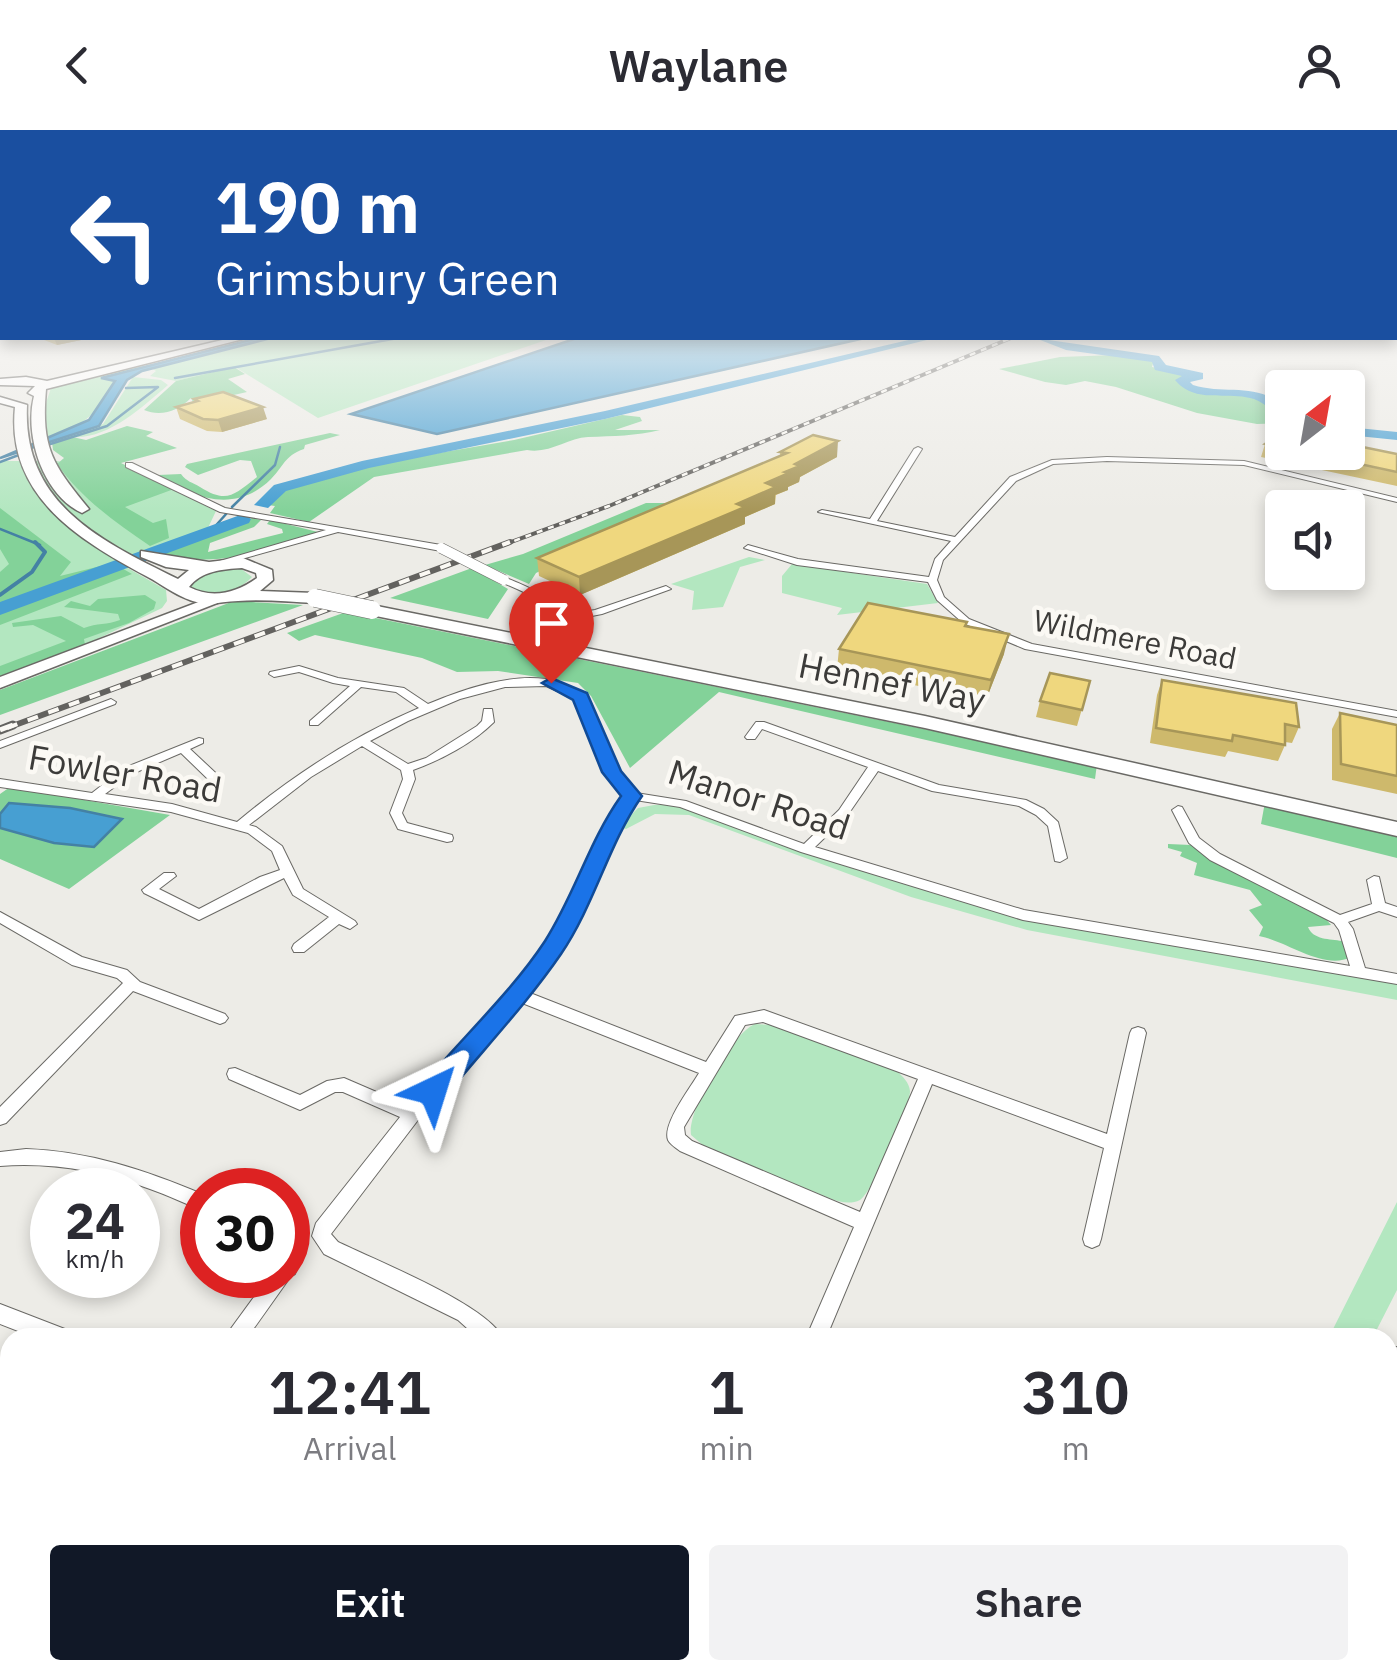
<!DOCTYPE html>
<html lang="en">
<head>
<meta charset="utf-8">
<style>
	:root { --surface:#fff; --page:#f2f2f3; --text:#2b2b33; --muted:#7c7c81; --accent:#111827 }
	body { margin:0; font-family:"IBM Plex Sans",sans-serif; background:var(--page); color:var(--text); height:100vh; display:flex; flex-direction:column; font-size:38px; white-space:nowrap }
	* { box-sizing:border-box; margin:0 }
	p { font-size:32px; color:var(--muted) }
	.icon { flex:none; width:55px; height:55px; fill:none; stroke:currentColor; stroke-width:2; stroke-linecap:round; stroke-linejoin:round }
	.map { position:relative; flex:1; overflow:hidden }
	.side { position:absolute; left:0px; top:1198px; width:1398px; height:352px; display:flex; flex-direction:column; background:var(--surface); border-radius:30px 30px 0 0; box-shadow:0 5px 15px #0003 }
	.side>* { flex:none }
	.hud { position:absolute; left:0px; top:0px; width:1398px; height:210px; box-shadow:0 5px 15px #0003; background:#1a4fa0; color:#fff; overflow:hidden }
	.needle { width:65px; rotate:31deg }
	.fabs { position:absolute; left:1265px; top:240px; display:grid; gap:20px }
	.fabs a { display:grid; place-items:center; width:100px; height:100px; border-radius:10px; background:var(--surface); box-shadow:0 5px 15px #0003; font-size:50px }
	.speed { position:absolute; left:30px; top:1038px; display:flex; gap:20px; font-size:50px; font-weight:700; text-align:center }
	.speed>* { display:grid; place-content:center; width:130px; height:130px; border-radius:50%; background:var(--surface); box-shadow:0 5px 15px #0003; line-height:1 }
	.speed small { font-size:25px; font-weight:400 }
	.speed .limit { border:15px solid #d22; background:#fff; color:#111 }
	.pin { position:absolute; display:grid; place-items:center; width:85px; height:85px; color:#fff; margin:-102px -42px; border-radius:50% 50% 50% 0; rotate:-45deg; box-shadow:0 0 10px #0007 }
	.pin .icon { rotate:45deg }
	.me { position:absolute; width:110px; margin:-55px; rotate:41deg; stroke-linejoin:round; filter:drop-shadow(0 0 8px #0008) }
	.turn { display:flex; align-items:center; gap:35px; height:210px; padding:0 50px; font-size:45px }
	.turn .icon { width:130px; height:130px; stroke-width:2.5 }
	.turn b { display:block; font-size:70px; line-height:85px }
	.eta { display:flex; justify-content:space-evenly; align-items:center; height:170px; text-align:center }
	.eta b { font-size:60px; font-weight:600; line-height:70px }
	.action { display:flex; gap:20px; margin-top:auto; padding:20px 50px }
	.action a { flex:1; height:115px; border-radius:10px; background:var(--accent); color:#fff; font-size:40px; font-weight:600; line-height:115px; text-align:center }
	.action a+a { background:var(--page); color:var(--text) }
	header { display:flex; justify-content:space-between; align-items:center; height:130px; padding:0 50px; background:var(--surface); font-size:45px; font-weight:600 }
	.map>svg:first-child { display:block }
	.green { fill:#b3e7c0 }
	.forest { fill:#83d299 }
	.water { fill:#479fd2; stroke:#4481a4; stroke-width:2.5 }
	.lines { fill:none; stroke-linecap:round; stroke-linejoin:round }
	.stream-far1 { stroke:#4481a4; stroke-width:2.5 }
	.stream { stroke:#4481a4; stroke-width:4 }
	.river { fill:#479fd2; fill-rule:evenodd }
	.street-casing { stroke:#6a6965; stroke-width:2 }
	.primary-casing { stroke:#6a6965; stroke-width:3 }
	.highway-casing { stroke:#6a6965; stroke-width:3 }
	.street { fill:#fff; fill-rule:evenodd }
	.primary { fill:#fff; fill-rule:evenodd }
	.highway { fill:#fff; fill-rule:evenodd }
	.rail-far2-casing { stroke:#63625f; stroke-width:4 }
	.rail-far1-casing { stroke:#63625f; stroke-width:6 }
	.rail-casing { stroke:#63625f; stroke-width:9 }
	.rail-far2 { stroke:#fbf9f4; stroke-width:2.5; stroke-dasharray:6; stroke-linecap:butt }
	.rail-far1 { stroke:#fbf9f4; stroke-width:4; stroke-dasharray:11; stroke-linecap:butt }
	.rail { stroke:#fbf9f4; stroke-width:5; stroke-dasharray:14; stroke-linecap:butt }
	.street-bridge-casing { stroke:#6a6965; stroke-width:11; stroke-linecap:butt }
	.highway-bridge-casing { stroke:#6a6965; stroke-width:19; stroke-linecap:butt }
	.street-bridge { stroke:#fff; stroke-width:10 }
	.highway-bridge { stroke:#fff; stroke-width:18 }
	.wall { fill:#ceb96c }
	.shaded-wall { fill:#a79658 }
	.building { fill:#efd77e; stroke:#a79658; stroke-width:2.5 }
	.route { fill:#1a73e8; stroke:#114b97; stroke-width:2.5 }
	.labels { text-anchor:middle; stroke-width:9; stroke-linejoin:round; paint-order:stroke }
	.far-street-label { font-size:30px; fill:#3c3b39; stroke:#fbf9f4 }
	.street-label { font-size:35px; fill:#3c3b39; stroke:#fbf9f4 }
</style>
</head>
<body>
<header><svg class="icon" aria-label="back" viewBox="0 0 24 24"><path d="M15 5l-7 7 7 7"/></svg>Waylane<svg class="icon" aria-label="person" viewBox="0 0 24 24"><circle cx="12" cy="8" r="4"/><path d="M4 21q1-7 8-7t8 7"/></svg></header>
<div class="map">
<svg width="1397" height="1548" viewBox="0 0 1397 1548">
	<rect width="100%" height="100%" fill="#edece7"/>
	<path class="green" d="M273,208h279l-234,80 -83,-51 -59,14 -26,-5 6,-5 -5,-3 3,-1z
		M140,235l3,1 -40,12 12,2c-20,36 -28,44 -67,58l-4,-29 7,-21z
		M133,247l28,3 7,5c-28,24 -65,59 -103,51l38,-12z
		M0,331h58l78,20 21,1 59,29 -9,19 -88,33 47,27 1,11 -5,7 -77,37 -85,32z
		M749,427l16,3 -25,7 -17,40 -31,3 2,-19 -23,-7z
		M792,434l135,20 11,19 -101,12 5,-7 -60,-15v-17z
		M240,438l12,9c-14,16 -46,24 -62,8l22,-16z
		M654,675h18l38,11 319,103 368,64v17l-370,-70 -116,-33 -222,-82 -34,-1 -29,15 -7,-2 19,-19z
		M755,894l18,1 124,46c6,6 12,11 13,20 1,13 -39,104 -50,109 -10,5 -21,2 -31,-2l-124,-51 -14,-12c-4,-25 41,-102 64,-111z
		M1397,1072v88l-24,47h-44z"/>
	<path class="forest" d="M1115,225l39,5 -2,7 39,7 3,3 -17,3c18,23 57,8 83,16 10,3 13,13 22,20v7l-25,1 -60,-11 -81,-26 -31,-6 -19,4 -21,-3 -46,-13 61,-12z
		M234,237l11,7 -17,5 19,13 -53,12 -3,-6c-13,13 -30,19 -47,12l32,-29z
		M622,285l18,2 2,4 -27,9h45c-24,6 -47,6 -72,7 -21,1 -38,17 -61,13l-153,27 -65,45 -39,-9 5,-7 -7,-1 15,-16 109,-28 122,-21z
		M127,296l26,6 -7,4 31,12 -56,15 53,26 -49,18 28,16 13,-4 3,19 -19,8c-35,-24 -68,-47 -93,-82l7,-6 -11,-8 -1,-8 16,-6 18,4z
		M330,303l10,2 -35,10 -1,4c-20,7 -20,17 -33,30 -35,35 -77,20 -113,-4l23,-1c6,8 11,8 19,13 27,17 34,8 57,-10l-6,-16 -11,-1 -42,15 -13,-8 2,-3z
		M646,373h38l-148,70 -7,11 -44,-19 38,-11z
		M0,378l71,54 -11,14 53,-13 19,11 -132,51v-53l9,-8 -9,-15z
		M252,388l9,2 -7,7 -44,16 -2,9 75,-19 -1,-4 -15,-5 3,-4 48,12c-25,19 -130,39 -156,20z
		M472,438l36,21 -20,30 -98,-21z
		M145,465l11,7 -2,7 -25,14 -45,16 1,6 -85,32v-11l66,-25 -33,-16 -20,2 -1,-4 49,-7 23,12c13,-5 23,-3 36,-8l-2,-6 -54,-7 7,-6 19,5 8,-7z
		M234,471l69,4 -303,110v-25z
		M346,482l751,152 -2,15 -376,-87 -89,76 -39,-72 -13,-13 -80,-12 -41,1 -35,-14 -107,-23 -16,6 -12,-8z
		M10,657l160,28 -101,74 -69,-30v-31l54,15 67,-24 -51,-11 -61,-5 -9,11v-20z
		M1265,672l132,33v23l-136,-34z
		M1168,714l23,1 22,17 112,56 6,7 -23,2c5,13 22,12 34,14l9,16c-27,14 -64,-16 -92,-21l4,-9 -14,-17 13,-5 -12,-15 -56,-15 3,-12 -17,-7 2,-4 -14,-4z"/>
	<path class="water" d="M258,208h13l-129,33 -15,9 -28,46 -99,32 89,-38 26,-39 -14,-3z
		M577,208h288l-428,96 -86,-20z
		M9,673l61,5 52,11 -28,28 -40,-4 -54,-15v-14z"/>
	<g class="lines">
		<path class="stream-far1" d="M175,248l223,-40
			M44,316l63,-20 51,-39 -32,1
			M0,332l24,-9
			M232,377l43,-42 5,-18
			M0,399l40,16
			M210,402l17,-19"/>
		<path class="stream" d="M0,465l32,-23 13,-20 -10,-10"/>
		<path class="river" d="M917,208h18l-330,81 -236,49 -83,23 -18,17 -14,-3 20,-20 88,-24 243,-50z
			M1035,208l124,18 7,9 37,8v6l-13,3 3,3c32,10 62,-3 89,20v11c-10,-4 -17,-13 -28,-17 -28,-9 -58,6 -79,-19l7,-4 -27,-6 -3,-8 -86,-12z
			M1348,297l49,5v8l-49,-5z
			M243,384l8,5 -2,4 -249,92v-13z"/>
		<g class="street-casing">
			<path id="street" d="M2,197v4l-2,1v-4z
				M918,317l4,2 -45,72 78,16 55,-60 42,-17 55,-3 137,4 153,37v4l-153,-37 -137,-4 -54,3 -37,17 -73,79 -6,20 7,17 25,22 63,25 365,67v6l-372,-68 -62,-26 -26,-23 -9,-18 -131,-17 -53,-17 4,-3 50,14 131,18 6,-18 16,-18 -133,-29 4,-2 48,9 44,-70z
				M126,333h6l93,45 216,37 4,3 -4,3 -103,-19 -118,33v-4l106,-31 -106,-18 -94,-45z
				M504,447c22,9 45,17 56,39l35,-6 71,-24 5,3 -69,25 -41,8 -2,4c-6,2 -15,1 -21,-1v-4h13c-6,-23 -30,-30 -50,-39v-4z
				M299,536l39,12 66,10 24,16c36,-15 79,-30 118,-25 13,2 26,11 38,16l34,76 18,22 50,8 118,43 35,-34 29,-43 -106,-38 -7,10h-8l-2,-2 11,-15h8l175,63 87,15 18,9 14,13 9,36 -7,4 -5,-1 -7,-35 -12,-11 -17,-9 -87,-15 -54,-20 -31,45 -32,31 209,63 326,56 -11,-36 -5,-7 -124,-63 -21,-17 -17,-33 6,-4 4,1 17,31 21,16 120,61 32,-11 -5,-24 7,-4 5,1 6,26 12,4v10l-18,-6 -31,11 5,7 12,39 32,6v10l-374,-64 -222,-68 -121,-45 -45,-7 -20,28 -20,56 -36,65 -34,42 181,71 29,-46 29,-6 343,124 23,-101 2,-4 6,-2 6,2 2,4 -45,206 -2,6 -7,3 -7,-3 -2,-6 21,-91 -172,-64 -106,254h-20l48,-111 -174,-76c-4,-3 -10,-7 -12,-11 -6,-16 23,-53 31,-67l-182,-72 -99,119 -87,114 7,8c37,18 148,62 165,96h-25l-20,-18 -134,-66 -12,-18 4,-13 84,-106 -57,-25h-8l-35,18 -71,-31 -2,-5 2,-5 6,-1 65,27 27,-14 17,-3 65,28 138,-160 34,-62 22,-56 23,-32 -20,-24 -31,-73 -29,-13 -41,1 -45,12 -52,22 -38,20 38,23 18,-6 51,-32 5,-5 2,-12h8l2,13c-21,21 -53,38 -81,48l2,9 -13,34 5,10 45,12 1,3 -1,3 -5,1 -49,-13 -8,-16 13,-34 -2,-9 -39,-24 -51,31 -62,48 7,2 26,19 21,43 52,32 2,3 -7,5 -11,-5 -35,28h-10l-2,-4 2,-4 35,-27 -36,-22 -9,-17 -85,42 -55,-27 -2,-3 22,-17h10l2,3 -17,13 40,20 61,-32 20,-7 -8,-19 -24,-18 -77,-21 -171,-25v-8l92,14 32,-25 75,-30 4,1v4l-13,6 31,29 2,3 -2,3h-8l-32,-31 -49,21 -27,20 67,10 65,18c55,-46 116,-86 182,-114l-23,-16 -35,-5 -43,38h-8v-4l40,-35 -17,-3 -34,-11 -25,5 -5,-3 1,-2zM763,892l155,57 -58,133 -168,-71 -7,-6 -1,-8 61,-102z
				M111,569l5,3 -1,2 -115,44v-7z
				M0,782l82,45 45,13 13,12 85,32 3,4 -3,4 -5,2 -87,-33 -127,132 -6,2v-18l123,-124 -6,-5 -45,-13 -72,-42z
				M26,1019c62,2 119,21 176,45v16c-17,-6 -34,-15 -52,-21 -49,-18 -98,-27 -150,-23v-14z
				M288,1105l14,9 2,6 -9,24 -4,2 -44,62h-23l46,-63h18z
				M0,1174l70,27 3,7h-37l-36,-14z
				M1397,1217v32l-2,3 -7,3v-31l2,-4z
				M1010,1540h24l-2,8h-24z
				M1224,1540h24l-3,8h-24z"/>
		</g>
		<g class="primary-casing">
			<path id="primary" d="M217,465l13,3 -230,90v-11z"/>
		</g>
		<g class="highway-casing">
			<path id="highway" d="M1395,166h2v6l-2,-1z
				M231,208h16l-201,51c-5,59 6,75 43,120l-7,4c-39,-18 -58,-77 -48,-117l-6,-3 7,-7 -35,-1v-6l26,-2 21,4z
				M0,267l27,8c-5,99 74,136 151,174l11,-9 -23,-3 -25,-10v-6l68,11 34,-4 29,12 1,10 -13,11 55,2 9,5 -9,5c-25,-1 -52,-4 -77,-2 -13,0 -24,4 -38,2 -20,-4 -35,-17 -54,-27 -69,-37 -140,-81 -131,-169l-15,-4zM242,438l14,5 1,5c-21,15 -45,21 -68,9 12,-16 34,-18 53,-19z
				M372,475l553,111 472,106v14l-472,-108 -559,-114v-8z"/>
		</g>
		<use href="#street" class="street"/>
		<use href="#primary" class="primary"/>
		<use href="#highway" class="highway"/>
		<g class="rail-far2-casing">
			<path id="rail-far2" d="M503,415l106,-39 402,-168"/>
		</g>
		<g class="rail-far1-casing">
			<path id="rail-far1" d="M7,598l503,-186"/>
		</g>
		<g class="rail-casing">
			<path id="rail" d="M0,600l13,-5"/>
		</g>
		<use href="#rail-far2" class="rail-far2"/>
		<use href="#rail-far1" class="rail-far1"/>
		<use href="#rail" class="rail"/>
		<g class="street-bridge-casing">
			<path id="street-bridge" d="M441,418l63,32"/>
		</g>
		<g class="highway-bridge-casing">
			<path id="highway-bridge" d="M315,468l57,12"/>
		</g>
		<use href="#street-bridge" class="street-bridge"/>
		<use href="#highway-bridge" class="highway-bridge"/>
	</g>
	<path class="wall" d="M39,208h52l-34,7z
		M194,269l73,20 -45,13 -15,-1 -27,-12 -4,-12 18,-5z
		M1282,302v20l115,2v32l-136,-29 4,-13z
		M780,322l57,5 -37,20 -1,5 -11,5v3l-12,5 -1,9 -30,13v7l-165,71 -41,-19 -2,-18 243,-102z
		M966,497l38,27 -18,46 -149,-31 2,-20z
		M1162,550l137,47 -7,16 -7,-1v3l-7,16 -50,-10 -3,6 -75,-14 7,-48z
		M1090,551l-13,45 -41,-9 4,-16z
		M1340,583l57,12v69l-65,-14v-51z"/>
	<path class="shaded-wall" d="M54,208h37l-34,7z
		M263,277l4,12 -45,13 -4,-12z
		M838,311l-1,16 -37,20 -1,5 -11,5v3l-13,5v9l-30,13v7l-165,71 -1,-18 158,-73 58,-40z
		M1009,504l-5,20 -18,46 5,-20z
		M522,1540h11l-3,8h-11z"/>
	<path class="building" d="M223,262l40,15 -45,13 -15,-1 -27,-12 22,-6 -4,-2z
		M1282,302v16l-17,-4z
		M813,305l25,6 -43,23 5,2 -15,6 4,1 -23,10 10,4 -39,17 8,3 -166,70 -42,-19 250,-105 -7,-1z
		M1348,314l49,10v18l-93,-20h44z
		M868,473l99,19 -2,4 44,8 -18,46 -152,-31z
		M1050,543l40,8 -8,29 -42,-9z
		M1162,550l134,23 3,24 -14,-3v21l-52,-10 -1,6 -76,-13z
		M1340,583l57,12v51l-56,-12z
		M398,1540h124l-3,8h-124z"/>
	<linearGradient id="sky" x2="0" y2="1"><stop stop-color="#67acdf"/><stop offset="0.43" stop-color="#f7f6f4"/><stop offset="1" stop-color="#f7f6f4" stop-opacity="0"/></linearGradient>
	<rect width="1397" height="382" fill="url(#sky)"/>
	<path class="route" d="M551,548l36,15 34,78 21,25c-34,49 -47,108 -81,158 -35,51 -79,97 -118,145l-10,3 -9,-3 -4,-8 4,-8c38,-45 89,-93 121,-142 30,-47 44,-100 76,-145l-19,-24 -29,-72 -31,-17z"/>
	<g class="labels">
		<g class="far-street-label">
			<text transform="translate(1135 510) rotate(11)" y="10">Wildmere Road</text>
		</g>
		<g class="street-label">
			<text transform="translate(892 553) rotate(11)" y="12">Hennef Way</text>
			<text transform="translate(125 644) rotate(10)" y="12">Fowler Road</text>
			<text transform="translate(759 670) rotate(18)" y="12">Manor Road</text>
		</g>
	</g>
</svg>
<div class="fabs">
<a><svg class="needle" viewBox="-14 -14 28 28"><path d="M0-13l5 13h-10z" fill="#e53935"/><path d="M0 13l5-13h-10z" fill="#7c7c81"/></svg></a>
<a><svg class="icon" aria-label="sound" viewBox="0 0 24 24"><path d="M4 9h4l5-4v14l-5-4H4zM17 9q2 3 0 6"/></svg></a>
</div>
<div class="speed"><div>24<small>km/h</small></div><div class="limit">30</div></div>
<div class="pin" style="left:551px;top:553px;background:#d93025"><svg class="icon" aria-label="arrive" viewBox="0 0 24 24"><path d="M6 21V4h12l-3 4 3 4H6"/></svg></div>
<svg class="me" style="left:433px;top:961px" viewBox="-20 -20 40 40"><path d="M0-17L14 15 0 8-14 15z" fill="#1a73e8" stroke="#fff" stroke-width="4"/></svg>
<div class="hud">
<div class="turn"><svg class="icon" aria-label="left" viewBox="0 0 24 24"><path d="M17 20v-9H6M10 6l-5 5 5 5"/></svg><div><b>190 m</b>Grimsbury Green</div></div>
</div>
<section class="side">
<div class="eta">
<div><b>12:41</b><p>Arrival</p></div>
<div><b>1</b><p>min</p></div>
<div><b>310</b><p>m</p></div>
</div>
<div class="action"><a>Exit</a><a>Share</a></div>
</section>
</div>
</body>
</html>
